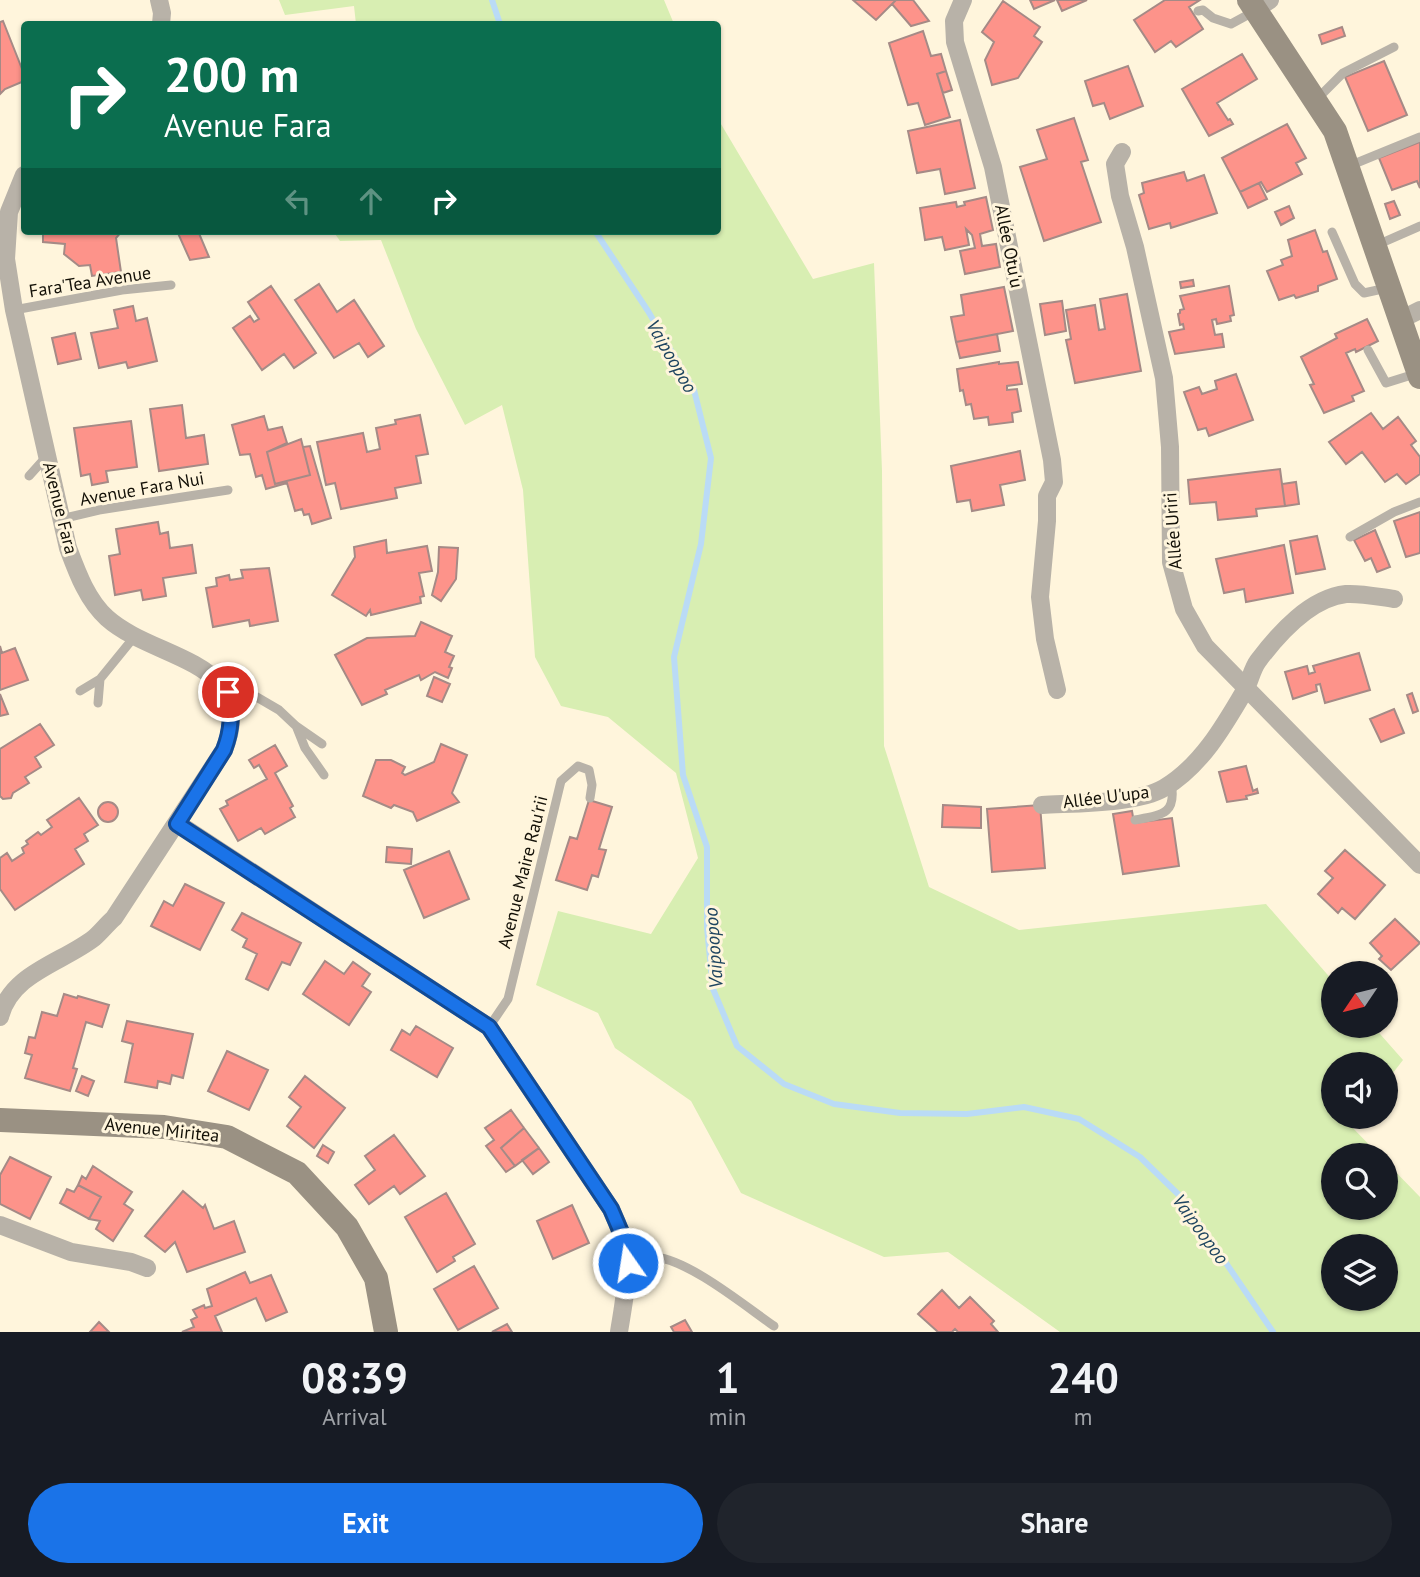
<!DOCTYPE html>
<html lang="en">
<head>
<meta charset="utf-8">
<style>
	:root { --surface:#171b24; --page:#20242c; --text:#f1f3f6; --muted:#9ea1a6; --accent:#1a73e8 }
	body { margin:0; font-family:"PT Sans",sans-serif; background:var(--page); color:var(--text); height:100vh; display:flex; flex-direction:column; font-size:26px; white-space:nowrap }
	* { box-sizing:border-box; margin:0 }
	p { font-size:23px; color:var(--muted) }
	.icon { flex:none; width:38px; height:38px; fill:none; stroke:currentColor; stroke-width:2; stroke-linecap:round; stroke-linejoin:round }
	.map { position:relative; height:1332px; overflow:hidden }
	.sheet { display:flex; flex-direction:column; background:var(--surface); flex:1 }
	.sheet>* { flex:none }
	.hud { position:absolute; left:21px; top:21px; width:700px; height:214px; border-radius:7px; box-shadow:0 2px 5px #0004; background:#0b6e4f; color:#fff; overflow:hidden }
	.needle { width:46px; rotate:235deg }
	.tools { position:absolute; left:1321px; top:961px; display:grid; gap:14px }
	.tools a { display:grid; place-items:center; width:77px; height:77px; border-radius:50%; background:var(--surface); box-shadow:0 2px 5px #0004; font-size:35px }
	.pin { position:absolute; display:grid; place-items:center; width:60px; height:60px; color:#fff; margin:-30px; border:4px solid #fff; border-radius:50%; box-shadow:0 2px 7px #0007 }
	.me { position:absolute; width:77px; margin:-38px; rotate:347deg; stroke-linejoin:round; filter:drop-shadow(0 0 5px #0008) }
	.turn { display:flex; align-items:center; gap:24px; height:147px; padding:0 28px; font-size:32px }
	.turn .icon { width:91px; height:91px; stroke-width:2.5 }
	.turn b { display:block; font-size:49px; line-height:60px }
	.lanes { display:flex; align-items:center; height:66px; padding:0 28px; background:#0003; justify-content:center; gap:35px; direction:ltr }
	.lanes .off { opacity:.35 }
	.eta { display:flex; justify-content:space-evenly; align-items:center; height:119px; text-align:center }
	.eta b { font-size:42px; font-weight:800; line-height:49px }
	.action { display:flex; gap:14px; margin-top:auto; padding:14px 28px }
	.action a { flex:1; height:80px; border-radius:42px; background:var(--accent); color:#fff; font-size:28px; font-weight:800; line-height:80px; text-align:center }
	.action a+a { background:var(--page); color:var(--text) }
	.map>svg:first-child { display:block }
	.green { fill:#d8eeb2; fill-rule:evenodd }
	.lines { fill:none; stroke-linecap:round; stroke-linejoin:round }
	.stream { stroke:#badbf6; stroke-width:6 }
	.building { fill:#fd938a; stroke:#a58a86; stroke-width:2 }
	.service { stroke:#b8b2a8; stroke-width:9 }
	.minor { stroke:#b8b2a8; stroke-width:18 }
	.secondary { stroke:#9a9183; stroke-width:24 }
	.route-casing { stroke:#114b97; stroke-width:18 }
	.route { stroke:#1a73e8; stroke-width:12 }
	.labels { text-anchor:middle; stroke-width:6; stroke-linejoin:round; paint-order:stroke }
	.street-label { font-size:18px; fill:#131007; stroke:#fff5dc }
	.water-label { font-size:19px; font-style:italic; fill:#1f4560; stroke:#fff5dc }
</style>
</head>
<body>
<div class="map">
<svg width="1420" height="1332" viewBox="0 0 1420 1332">
	<rect width="100%" height="100%" fill="#fff5dc"/>
	<path class="green" d="M279,0h385l10,24h-318l-2,-18 -69,9z
		M718,119l95,160 61,-16 8,208 2,275 45,141 90,43 247,-26 67,77 1,45h39l30,34 -17,22v-18h-52v52l24,1 -7,9 28,29h-45v53h52v-46l34,35v135h-360l-112,-80 -64,5 -143,-64 -50,-92 -76,-53 -17,-35 -62,-28 22,-74 93,23 47,-76 -22,-85 -68,-56 -47,-11 -26,-49 -12,-167 -21,-85 -37,20 -49,-96 -35,-89 -41,1 -7,-10h385zM1334,1246h52v52h-52z"/>
	<g class="lines">
		<path class="stream" d="M492,0l8,24
			M595,231l53,80 46,79 17,68 -10,86 -27,113 9,118 24,72v81l6,61 24,57 47,38 50,20 66,9 67,1 57,-7 55,12 61,38 41,40 92,135"/>
	</g>
	<path class="building" d="M853,0h43l-20,20z
		M896,0h17l16,21 -18,5 -19,-22z
		M1030,0h25l-21,9z
		M1057,0h30l-25,11z
		M1165,0h35l-11,7 14,22 -27,18 -5,-6 -16,11 -21,-32z
		M1003,1l37,26 -6,9 8,6 -24,36 -26,7 -7,-25 9,-18 -12,-10z
		M3,21l21,53v7l-19,8 -5,5v-72z
		M1342,27l3,9 -23,8 -3,-9z
		M923,31l8,25 10,-2 5,17 -9,3 13,43 -25,8 -7,-22 -10,2 -19,-62z
		M1242,54l15,25 -40,24 11,17 2,-1 3,5 -24,12 -27,-47z
		M1384,61l23,54 -39,16 -23,-54z
		M1128,66l15,40 -33,13 -6,-16 -11,3 -8,-25z
		M946,71l6,19 -9,3 -6,-19z
		M1074,118l14,42 -7,2 20,60 -57,19 -24,-74 27,-8 -10,-29z
		M960,120l15,68 -30,6 -5,-25 -23,4 -9,-42z
		M1287,124l19,34 -10,5 6,11 -35,18 -6,-10 -21,10 -18,-34z
		M1420,142v46l-3,-7 -25,9 -13,-32z
		M1184,172l3,9 17,-6 13,38 -46,15 -1,-5 -21,6 -10,-34 5,-2 -2,-10z
		M1259,183l8,16 -19,9 -8,-16z
		M986,197l7,33 -13,4 2,12 14,-2 4,23 -35,7 -5,-23 15,-3 -3,-13 -6,-6 3,16 -24,5 -3,-13 -17,3 -5,-32 36,-6 1,5 8,-2 -1,-3z
		M1394,201l6,14 -10,4 -5,-15z
		M1289,206l5,12 -13,7 -6,-13z
		M1315,230l8,22 4,-1 10,28 -19,7v5l-22,7 -2,-3 -15,5 -12,-29 16,-6 -2,-5 11,-4 -4,-16z
		M43,231h79l-6,7 5,34 -29,4 -2,-11 -11,1 -15,-12 1,-10 -22,-2z
		M177,231h21l11,26 -19,3z
		M1193,280l1,6 -13,2 -1,-6z
		M319,284l18,28 17,-12 30,46 -16,11 -9,-14 -25,15 -39,-58z
		M271,286l45,67 -22,15 -10,-14 -22,16 -29,-42 17,-12 4,6 5,-3 -11,-17z
		M1229,286l5,29 -4,1 1,5 -14,3 -1,-5 -4,1 3,15 7,-1 2,13 -49,7 -6,-22 15,-3 -1,-5 -3,1 -2,-11 2,-1v-3l4,-1 -4,-13z
		M1004,287l9,44 -57,11 -5,-25 13,-2 -3,-20z
		M1127,294l14,77 -66,12 -9,-43 5,-1 -5,-29 29,-5 4,25 6,-1 -5,-30z
		M1062,301l4,30 -21,4 -5,-31z
		M133,306l3,15 11,-3 10,43 -29,7 -2,-6 -27,6 -8,-35 27,-5 -4,-18z
		M1367,319l11,22 -22,11 -1,-3 -9,4 18,38 -12,5 2,5 -30,12 -14,-28 4,-1 -13,-27 36,-19 -2,-4z
		M75,333l6,26 -23,5 -6,-26z
		M997,334l3,17 -40,7 -4,-16z
		M999,362v2l19,-2 4,22 -15,2v4l10,-1 4,22 -9,2 1,9 -24,3 -1,-8 -14,2 -3,-15 -5,1 -3,-15 -3,1 -3,-22z
		M1236,374l17,46 -44,16 -3,-8 -8,2 -14,-38 15,-5 3,7 15,-5 -2,-8z
		M182,405l4,33 18,-3 4,29 -49,7 -9,-62z
		M1371,413l12,16 15,-12 18,24 -5,4 9,12v17l-14,10 -9,-10 -12,8 -23,-30 -16,12 -17,-22z
		M420,415l8,39 -12,2 5,27 -26,5 2,10 -56,11 -6,-26 -9,2 -9,-43 46,-9 4,19 13,-3 -4,-21 20,-4 -1,-4z
		M264,416l4,14 14,-3 5,16 -20,9 8,32 35,-9 -7,-28 7,-1 21,72 -19,6 -3,-10 -5,1 -2,-6 -7,2 -8,-28 -21,6 -4,-14 -6,2 -6,-23 -10,1 -8,-30z
		M131,421l6,46 -31,4 2,11 -16,3 -2,-11 -9,2 -7,-48z
		M301,439l9,36 -35,9 -8,-32z
		M1020,451l5,29 -25,5 4,20 -32,6 -2,-11 -13,2 -6,-36z
		M1280,469l5,37 -29,3 1,7 -39,4 -2,-18 -26,2 -2,-24z
		M1296,482l3,22 -14,2 -3,-22z
		M1420,512v41l-14,4 -12,-36z
		M158,522l2,12 8,-2 2,16 22,-3 4,28 -33,5 3,18 -23,4 -2,-10 -26,5 -6,-39 11,-2 -4,-25z
		M1375,530l15,37 -13,5 -6,-14 -6,3 -11,-21z
		M1317,536l8,33 -29,5 -6,-33z
		M386,540l1,13 40,-7 5,25 -13,2 5,23 -4,1 1,6 -50,12 -1,-5 -4,6 -34,-21 23,-38 -1,-10z
		M1284,545l9,48 -47,9 -2,-13 -20,4 -8,-34z
		M439,547l19,1 -2,31 -15,22 -9,-6 6,-23z
		M269,568l9,53 -28,5 -1,-6 -36,7 -7,-39 11,-2 -1,-8 13,-3 1,5 13,-2 -2,-8z
		M421,622l31,14 -7,16 9,4 -5,11 3,1 -4,10 -13,-6 -14,8 -2,-5 -34,15 2,4 -25,11 -27,-50 32,-17 48,-2z
		M0,646l2,7 13,-5 13,32 -28,10z
		M1359,653l11,37 -45,13 -5,-19 -4,1 1,6 -24,8 -8,-27 22,-6 2,8 6,-2 -2,-6z
		M434,677l16,7 -8,18 -15,-6z
		M1412,693l6,18 -5,2 -6,-18z
		M0,694l8,20 -8,2z
		M1394,709l10,24 -23,9 -11,-23z
		M40,724l14,21 -19,12 6,10 -16,10 4,6 -16,10 -2,5 -8,1 -3,-3v-47z
		M441,744l26,11 -15,38 7,9 -42,19 -4,-9 -19,-7 -3,3 -28,-12 13,-36h15l14,7 -3,6 3,2 29,-13z
		M275,745l12,21 -12,7 18,33 -3,2 5,9 -30,17 -4,-6 -23,13 -18,-32 8,-4 -2,-4 41,-22 -8,-14 -5,3 -5,-8z
		M1246,766l7,25 4,-2 1,4 -12,3 1,3 -20,3 -8,-30z
		M79,798l19,27 -14,9 4,7 -13,8 9,15 -69,46 -15,-21v-31l7,-5 5,8 12,-8 -2,-5 6,-4 -2,-3 12,-9 3,3 11,-8 -5,-7z
		M589,800l23,7 -13,42 7,1 -8,27 -6,-2 -5,15 -31,-10 14,-43 7,2z
		M98 812a10 10 0 1 1 20 0a10 10 0 1 1-20 0Z
		M943,805l38,2v21l-39,-1z
		M1040,805l5,63 -53,4 -5,-63z
		M1132,811l2,12 38,-5 7,48 -56,8 -10,-60z
		M387,847l25,2 -1,15 -25,-2z
		M1345,850l40,35 -30,34 -13,-11 -4,5 -20,-19 15,-16 -8,-7z
		M449,851l20,48 -45,19 -20,-48z
		M185,884l39,19 -24,47 -49,-24 13,-25 9,5z
		M242,913l59,30 -11,22 -8,-3 -14,28 -22,-11 11,-25 -14,-7 4,-8 -15,-9z
		M1395,919l25,24 -29,27 -12,-11 3,-3 -12,-13z
		M325,961l19,13 9,-12 17,12 -8,12 9,6 -22,33 -46,-31z
		M64,994l13,4 1,-2 31,9 -7,22 -16,-5 -13,46 4,1 -7,22 -45,-13 7,-23 -7,-2 4,-16 6,1 7,-26 15,4z
		M127,1021l66,13 -10,44 -11,-3 -2,9 -12,-3 -1,7 -32,-6 8,-38 -11,-3z
		M416,1026l37,22 -16,29 -46,-27 11,-20 8,5z
		M227,1051l41,19 -19,40 -41,-19z
		M82,1076l12,5 -6,15 -12,-5z
		M305,1076l40,32 -31,40 -27,-22 14,-19 -12,-10z
		M511,1110l13,18 -23,20 14,18 -9,6 -20,-26 8,-6 -9,-12z
		M524,1128l15,20 -24,18 -14,-18z
		M394,1135l31,41 -25,18 -6,-8 -25,18 -14,-19 20,-15 -10,-14z
		M323,1145l11,7 -6,11 -11,-7z
		M539,1148l10,14 -16,12 -11,-14z
		M10,1157l41,20 -21,42 -30,-15v-29z
		M93,1166l39,26 -8,12 9,6 -20,31 -17,-12 4,-8 -11,-2 12,-22 -23,-12 4,-9 4,3z
		M78,1185l23,12 -12,22 -29,-16 7,-14 7,3z
		M183,1191l20,17 2,-3 9,24 20,-8 11,31 -58,20 -12,-30 -10,10 -20,-16z
		M446,1193l29,51 -22,13 2,4 -18,11 -32,-55z
		M572,1205l17,38 -36,16 -16,-38z
		M474,1266l24,42 -40,22 -24,-41z
		M245,1272l5,11 21,-8 16,37 -21,9 -10,-23 -41,18 7,16h-40l12,-5 -3,-7 6,-3 -4,-7 11,-5 1,3 7,-2 -5,-17z
		M942,1290l17,18 11,-11 24,24 -3,3 7,8h-40l-3,-3 -3,3h-14l-20,-18z
		M685,1320l7,12h-18l-3,-5z
		M99,1322l10,10h-19z
		M507,1324l5,8h-20z"/>
	<g class="lines">
		<path class="service" d="M1198,11l5,-1 10,8 18,6 22,-12
			M1315,101l28,-28 51,-26
			M1349,166l71,-29
			M1332,232l23,52 9,9 23,-5
			M1377,245l43,-19
			M14,310l108,-20 49,-5
			M1368,350l18,33 32,-10
			M29,476l18,-20
			M61,519l38,-9 129,-20
			M1350,537l44,-25 26,-10
			M80,691l20,-12
			M227,692l28,4 24,14 17,16 26,18
			M98,703l2,-24 35,-43
			M297,728l8,20 19,27
			M1135,820c28,-5 42,-6 36,-38
			M489,1027l19,-28 53,-218 17,-15 11,4 3,15 -2,13
			M628,1265c8,-3 18,-8 27,-8 34,3 90,49 119,69"/>
		<path class="minor" d="M159,0l3,13 -1,11
			M963,0l-9,21 1,21 38,125 59,293 2,22 -7,14v25l-7,76 5,42 12,51
			M1255,10l15,-10
			M1122,152l-7,12 5,32 15,51 29,131 6,69 1,115 13,47 21,37 215,219
			M1400,320l20,-10
			M1042,805c32,-2 95,-1 122,-17 37,-22 60,-62 81,-98 5,-9 7,-21 13,-29 21,-28 52,-63 88,-67 15,-1 33,3 48,5
			M177,823l312,204 122,182c23,47 16,73 8,123
			M0,1017c11,-44 62,-54 94,-79 7,-6 13,-14 20,-20l110,-168c36,-91 -69,-89 -117,-132 -20,-18 -30,-46 -39,-70l-54,-238 -8,-51 3,-47 15,-37
			M0,1225l71,27 60,10 16,6"/>
		<path class="secondary" d="M1249,0l86,131 85,246
			M0,1120l164,7 63,10 70,36 50,54 29,51 10,54"/>
	</g>
	<g class="lines">
		<g class="route-casing">
			<path id="route" d="M228,692c4,22 4,37 -4,58l-47,74 312,203 122,182 12,28 5,26"/>
		</g>
		<use href="#route" class="route"/>
	</g>
	<g class="labels">
		<g class="street-label">
			<text transform="translate(1009 246) rotate(79)" y="6">Allée Otu'u</text>
			<text transform="translate(90 282) rotate(-9)" y="6">Fara'Tea Avenue</text>
			<text transform="translate(142 489) rotate(-10)" y="6">Avenue Fara Nui</text>
			<text transform="translate(60 508) rotate(76)" y="6">Avenue Fara</text>
			<text transform="translate(1173 531) rotate(-94)" y="6">Allée Uriri</text>
			<text transform="translate(1106 797) rotate(-7)" y="6">Allée U'upa</text>
			<text transform="translate(523 872) rotate(-76)" y="6">Avenue Maire Rau'rii</text>
			<text transform="translate(162 1130) rotate(6)" y="6">Avenue Miritea</text>
		</g>
		<g class="water-label">
			<text transform="translate(672 356) rotate(60)" y="7">Vaipoopoo</text>
			<text transform="translate(713 948) rotate(-94)" y="7">Vaipoopoo</text>
			<text transform="translate(1201 1229) rotate(54)" y="7">Vaipoopoo</text>
		</g>
	</g>
</svg>
<div class="tools">
<a><svg class="needle" viewBox="-14 -14 28 28"><path d="M0-13l5 13h-10z" fill="#e53935"/><path d="M0 13l5-13h-10z" fill="#9ea1a6"/></svg></a>
<a><svg class="icon" aria-label="sound" viewBox="0 0 24 24"><path d="M4 9h4l5-4v14l-5-4H4zM17 9q2 3 0 6"/></svg></a>
<a><svg class="icon" aria-label="search" viewBox="0 0 24 24"><circle cx="10" cy="10" r="6"/><path d="M15 15l6 6"/></svg></a>
<a><svg class="icon" aria-label="layers" viewBox="0 0 24 24"><path d="M12 4l9 5-9 5-9-5zM3 14l9 5 9-5"/></svg></a>
</div>
<div class="pin" style="left:228px;top:692px;background:#d93025"><svg class="icon" aria-label="arrive" viewBox="0 0 24 24"><path d="M6 21V4h12l-3 4 3 4H6"/></svg></div>
<svg class="me" style="left:628px;top:1263px" viewBox="-20 -20 40 40"><circle r="17" fill="#1a73e8" stroke="#fff" stroke-width="3"/><path d="M0-11L8 9 0 5-8 9z" fill="#fff"/></svg>
<div class="hud">
<div class="turn"><svg class="icon" aria-label="right" viewBox="0 0 24 24"><path d="M7 20v-9h11M14 6l5 5-5 5"/></svg><div><b>200 m</b>Avenue Fara</div></div>
<div class="lanes"><svg class="icon off" aria-label="left" viewBox="0 0 24 24"><path d="M17 20v-9H6M10 6l-5 5 5 5"/></svg><svg class="icon off" aria-label="ahead" viewBox="0 0 24 24"><path d="M12 20V5M6 11l6-6 6 6"/></svg><svg class="icon" aria-label="right" viewBox="0 0 24 24"><path d="M7 20v-9h11M14 6l5 5-5 5"/></svg></div>
</div>
</div>
<section class="sheet">
<div class="eta">
<div><b>08:39</b><p>Arrival</p></div>
<div><b>1</b><p>min</p></div>
<div><b>240</b><p>m</p></div>
</div>
<div class="action"><a>Exit</a><a>Share</a></div>
</section>
</body>
</html>
